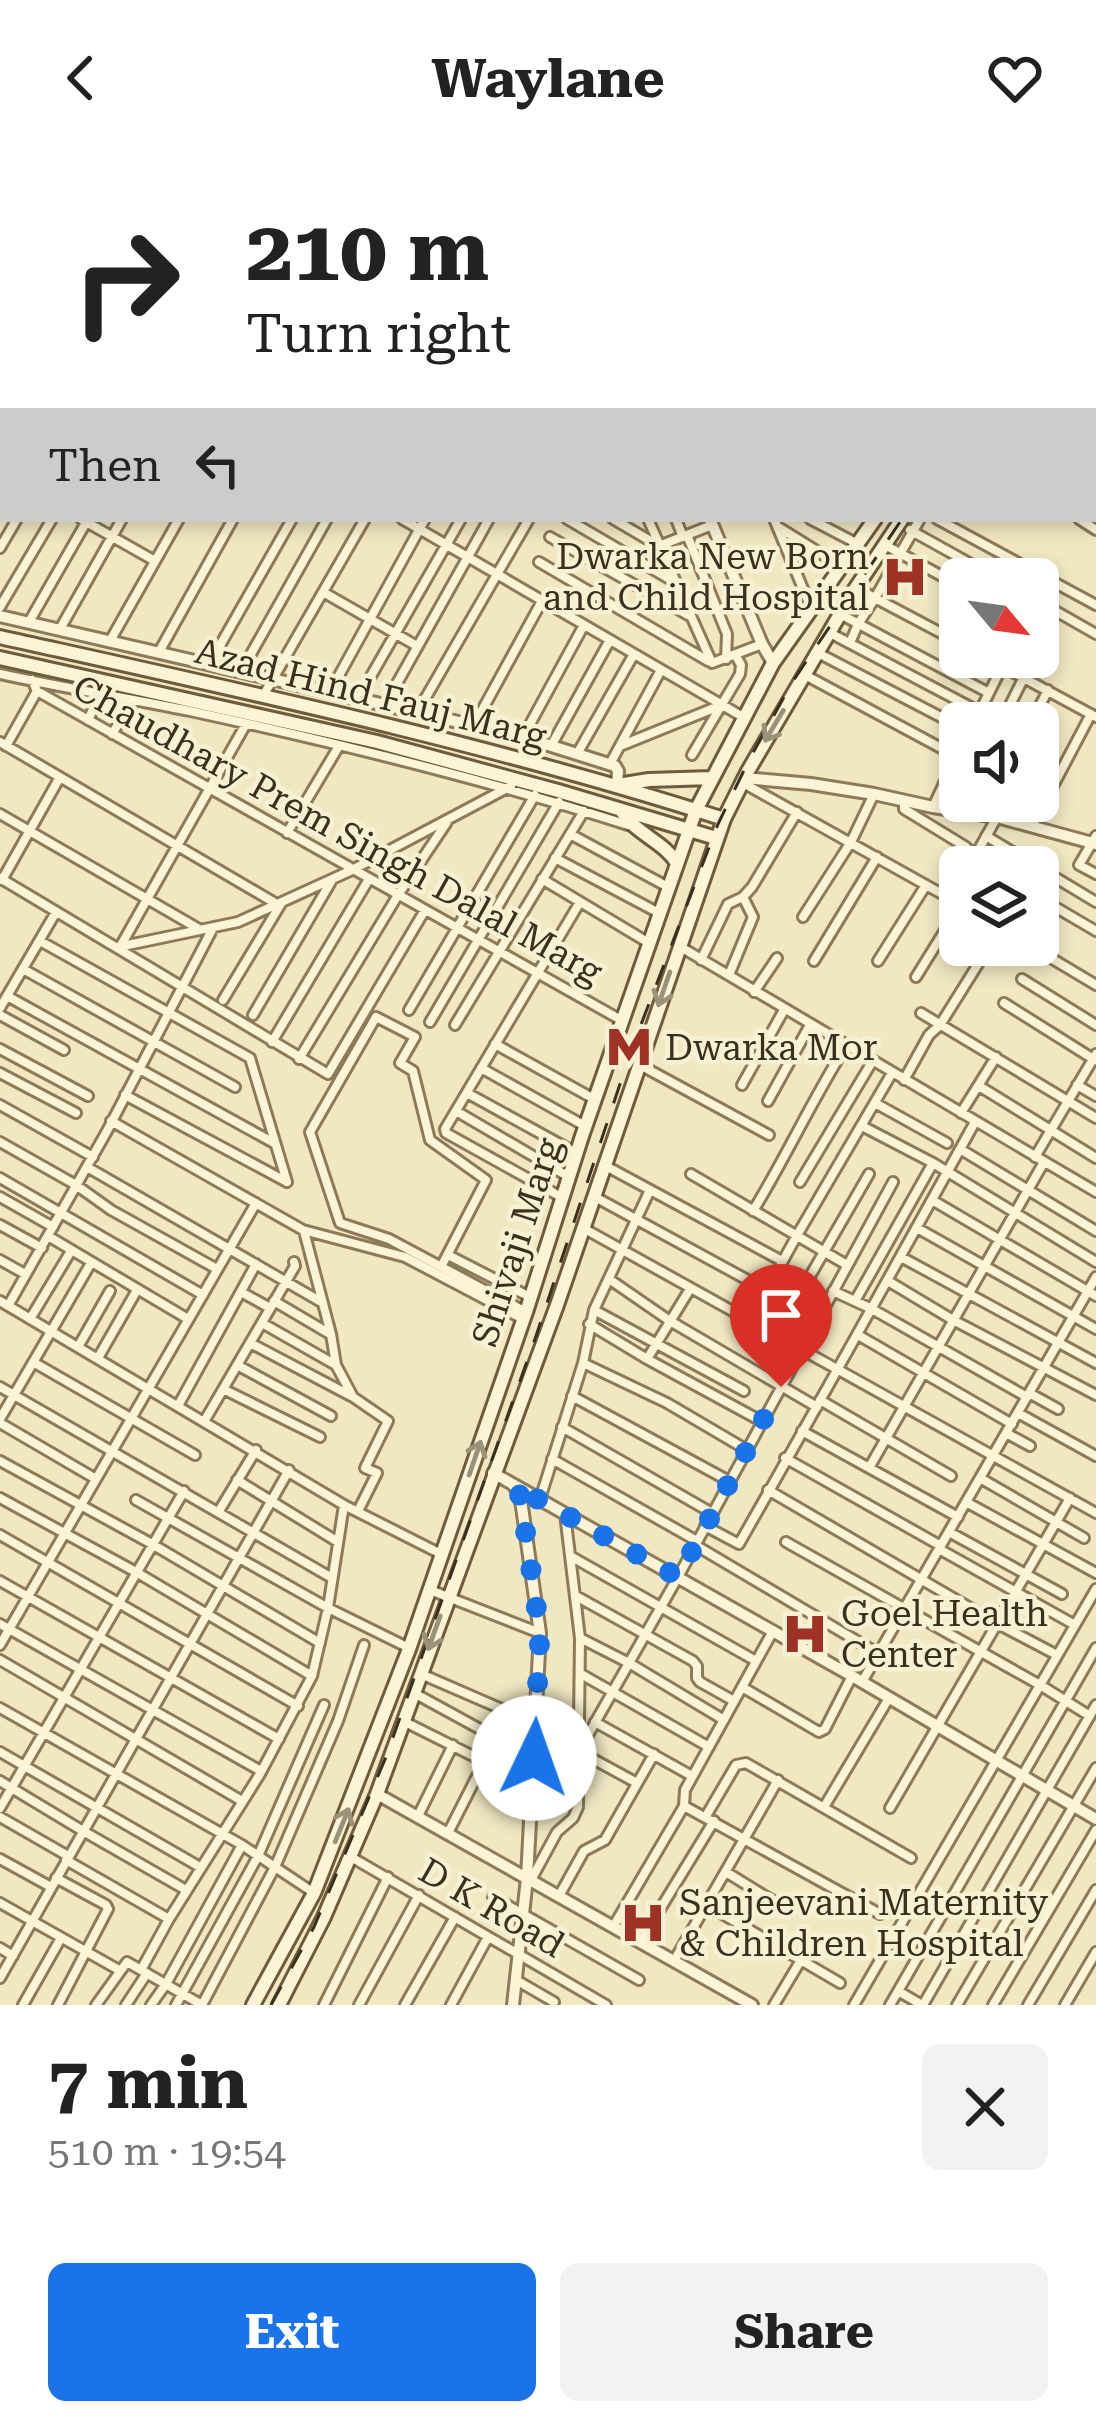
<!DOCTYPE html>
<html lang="en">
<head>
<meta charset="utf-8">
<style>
	:root { --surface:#fff; --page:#f2f2f2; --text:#222; --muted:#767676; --accent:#1a73e8 }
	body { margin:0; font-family:"Roboto Serif",serif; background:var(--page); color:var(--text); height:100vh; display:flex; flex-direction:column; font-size:45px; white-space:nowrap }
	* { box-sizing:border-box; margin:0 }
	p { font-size:39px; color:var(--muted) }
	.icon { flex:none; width:66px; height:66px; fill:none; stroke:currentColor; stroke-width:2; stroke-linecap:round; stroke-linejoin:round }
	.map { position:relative; height:1849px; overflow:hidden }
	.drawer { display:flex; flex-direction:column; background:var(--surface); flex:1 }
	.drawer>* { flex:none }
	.guide { position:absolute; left:0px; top:0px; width:1098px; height:366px; box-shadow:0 6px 18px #0003; background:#fff; color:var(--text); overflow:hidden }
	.needle { width:78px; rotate:119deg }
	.fabs { position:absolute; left:939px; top:402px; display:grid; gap:24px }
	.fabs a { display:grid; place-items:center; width:120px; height:120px; border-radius:18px; background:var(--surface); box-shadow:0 6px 18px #0003; font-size:60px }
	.pin { position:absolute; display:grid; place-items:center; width:102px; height:102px; color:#fff; margin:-123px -51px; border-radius:50% 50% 50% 0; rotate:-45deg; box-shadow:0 0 12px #0007 }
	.pin .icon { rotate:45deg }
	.me { position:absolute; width:132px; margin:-66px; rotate:3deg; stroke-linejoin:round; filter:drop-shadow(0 0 9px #0008) }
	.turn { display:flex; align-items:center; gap:42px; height:252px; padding:0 48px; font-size:54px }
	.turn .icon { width:156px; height:156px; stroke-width:2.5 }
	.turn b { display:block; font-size:84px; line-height:102px }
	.then { display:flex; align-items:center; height:114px; padding:0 48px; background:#0003; gap:24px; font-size:45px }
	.round { display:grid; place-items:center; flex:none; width:126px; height:126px; border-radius:18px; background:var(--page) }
	.headline { display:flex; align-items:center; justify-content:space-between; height:204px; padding:0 48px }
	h1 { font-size:72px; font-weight:700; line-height:90px }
	.cta { display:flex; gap:24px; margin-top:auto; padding:24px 48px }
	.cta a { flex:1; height:138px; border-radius:18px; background:var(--accent); color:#fff; font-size:48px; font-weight:700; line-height:138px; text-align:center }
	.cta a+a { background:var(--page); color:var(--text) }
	header { display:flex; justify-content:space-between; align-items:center; height:156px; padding:0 48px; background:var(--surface); font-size:54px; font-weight:700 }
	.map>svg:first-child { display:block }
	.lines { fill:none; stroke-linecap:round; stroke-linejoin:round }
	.minor-casing { stroke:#8c7a58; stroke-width:14 }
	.tertiary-casing { stroke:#8c7a58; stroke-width:16 }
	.secondary-casing { stroke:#6e5b3b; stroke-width:18 }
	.minor { stroke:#fbf4d6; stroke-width:8 }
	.tertiary { stroke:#fbf4d6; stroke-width:10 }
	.secondary { stroke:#fbf4d6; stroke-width:12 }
	.rail { stroke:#3b2f1d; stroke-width:3; stroke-dasharray:21 21; stroke-linecap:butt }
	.oneway { stroke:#9b927a }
	.route { stroke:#1a73e8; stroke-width:21; stroke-dasharray:0 37.8 }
	.labels { text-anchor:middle; stroke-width:9; stroke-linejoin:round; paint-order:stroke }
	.poi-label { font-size:36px; fill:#3b2f1d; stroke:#f7f1d3; text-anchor:start }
	.street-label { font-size:36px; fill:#3b2f1d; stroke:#f7f1d3 }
</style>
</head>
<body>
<header><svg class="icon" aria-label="back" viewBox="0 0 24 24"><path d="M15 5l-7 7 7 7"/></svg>Waylane<svg class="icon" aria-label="heart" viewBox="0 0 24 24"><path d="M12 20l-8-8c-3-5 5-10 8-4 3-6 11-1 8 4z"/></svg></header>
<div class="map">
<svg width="1096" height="1849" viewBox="0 0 1096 1849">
	<rect width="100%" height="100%" fill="#f1e8c2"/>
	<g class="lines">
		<g class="minor-casing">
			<path id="minor" d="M212,0v3
				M373,0v3
				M625,0l1,3
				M859,0l6,3
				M922,0l5,3
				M977,0l5,3
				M1029,0l4,3
				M1079,0l5,3
				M116,3l1,-3
				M199,3l2,-3
				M331,3l1,-3
				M694,3l2,-3
				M732,3l1,-3
				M769,3l1,-3
				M811,3l2,-3
				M848,3l2,-3
				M0,82l3,-5
				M0,210l3,-5
				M1095,225l1,-1
				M1095,253l1,1
				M1095,283h1
				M0,308l3,-4
				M1095,328h1
				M81,363l74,42
				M402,363l341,198
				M567,363l106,62
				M613,363l46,27 53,-21
				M648,363l64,144 50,-19
				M676,363l7,18
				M774,363l37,89
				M810,363l46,24
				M937,363l159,86
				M1079,363l17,11
				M778,371l63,39
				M910,374l88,49
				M687,379l40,99 -1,25
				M550,381l138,78
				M885,389l75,41
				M0,392l17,-29
				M539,406l169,99
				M856,432l104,55
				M323,436l94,54
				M1038,445l58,33
				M1038,446l12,-22
				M0,451l52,-88
				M840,458l149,79
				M29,466l59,-103
				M60,473l62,-110
				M830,477l150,79
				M110,485l69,-122
				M850,487l8,-19 17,-26 45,-79
				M159,496l74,-133
				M818,497l142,74
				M985,501l111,60
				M210,507l82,-144
				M242,514l85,-151
				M0,518c63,14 127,24 190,37 148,32 294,68 438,114
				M805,519l151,81
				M32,524l5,11 584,329
				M331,534l94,-171
				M263,540l102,-177
				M359,541l102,-178
				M386,547l103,-184
				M418,555l111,-192
				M88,564l12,-26
				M974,567l33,-66
				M1001,567l23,-46
				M1031,567l17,-33
				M474,569l68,-124
				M112,578l21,-34
				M523,581l61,-112
				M0,586l275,161
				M6,590l31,-55
				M551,590l59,-106
				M620,590l99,-40
				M577,598l57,-100
				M692,599l48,-81 1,-9 -5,-9
				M610,608l51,-94
				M743,627l217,121
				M904,644v9l62,38 20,20
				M933,651l27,-58
				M0,658l199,115
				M1032,670l59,-112
				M287,677l52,-87
				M570,678l98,53
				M986,680l110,66
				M1096,680l-17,29 17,9
				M555,702l104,55
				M969,711l28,-50
				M0,722l328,196 97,-164
				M542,723l107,64
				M2,724l58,-103
				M1038,741l58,34
				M951,743l9,-16
				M803,761l48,-75 23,-48
				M40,785l210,117 37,124
				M1029,789l67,40
				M679,790l417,246
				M118,791l120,-25 114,-52 159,-84
				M120,791l126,-223
				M701,804l27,-56 15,-7 9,-10 45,-75
				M814,805l63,-104
				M878,805l48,-76
				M23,813l212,118
				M729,819l24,-58 -10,-20
				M916,821l44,-71
				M1022,823l74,46
				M754,836l23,-34
				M7,840l267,147
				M223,844l59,-98
				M1004,847l91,57
				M0,852l56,-96
				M409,854l126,-215
				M921,857l175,105
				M0,859l64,35
				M253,859l79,-135
				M430,866l129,-220
				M455,869l129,-214
				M272,886l97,-163
				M495,888l99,55
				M0,893l88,47
				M299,903l99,-164 49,-73
				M640,909l129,70
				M481,912l104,58
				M0,917l76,40
				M904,924l25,-45 11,-10 50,-80
				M742,929l42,-75
				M1077,929l19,11
				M979,930l117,72
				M467,937l109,60
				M125,939l162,87
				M768,945l42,-76
				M875,947l72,40
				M0,949l93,52
				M456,955l113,66
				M961,957l35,-56
				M111,965l192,109 102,27 118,62
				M862,970l71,37 163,99
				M0,986l76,43 35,25 106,59
				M960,993l136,82
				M1035,1001l61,-103
				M604,1009l178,96
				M87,1011l236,136
				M691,1018l156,91
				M0,1022l203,117
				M800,1026l72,-120
				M0,1041l53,30
				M595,1041l171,93
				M563,1042l-117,-65 -1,-4 135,-227
				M932,1044l164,96
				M753,1055c33,-54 59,-111 93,-165
				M0,1069l42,23
				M583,1072l513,285
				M917,1072l179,101
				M304,1075l27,103 5,31 17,32 35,24 -23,47 12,5 -19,38
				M48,1080l140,83
				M448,1099l82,42
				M901,1101l195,106
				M0,1104l25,14
				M442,1109l44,-85 -56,-40 -17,-69 -13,-8 15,-26 -39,-20 -66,115 30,91 49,16 137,73
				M609,1123l61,42 147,86
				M888,1125l65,39 143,75
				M833,1135l39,18 155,88
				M241,1136l29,16
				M0,1145l344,204 97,49
				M274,1145l56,33
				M855,1145l78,-138
				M8,1150l99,-175 106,-203
				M594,1154l150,81
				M30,1163l41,-68
				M750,1165l46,-84 96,-164
				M262,1167l72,41
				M589,1168l58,35 116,63
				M776,1179l93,-161
				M858,1179l154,89
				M250,1187l101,53
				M78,1191l32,-56
				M98,1202l39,-68
				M647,1203l43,-70
				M33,1206l162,93
				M583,1207l84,40 80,47
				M237,1209l94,51
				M0,1231l332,191
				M223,1233l97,48
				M1029,1237l29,16
				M572,1240l157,85
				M820,1244l131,76
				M179,1248l77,-140
				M1018,1257l78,43
				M0,1263l91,-156
				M205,1264l90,-154 -1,-4
				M0,1267l96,56
				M562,1271l150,86
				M802,1275l156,86
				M1006,1277l24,13
				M785,1302l156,88
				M552,1303l145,82
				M0,1305l152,83 168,99
				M869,1312l175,-306
				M980,1322l104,60
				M237,1324l101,62
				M768,1334l228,133 61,32
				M0,1342l136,74 176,104
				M540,1343l43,-136 11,-53 56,-120
				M136,1344l192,108 81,40
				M966,1346l130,71
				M219,1355l37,-61
				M705,1370l34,18c80,-140 158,-281 236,-422
				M949,1376l113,62
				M0,1379l298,171
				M786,1386l254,143 50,31
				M695,1389l184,109
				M939,1393l136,76
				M572,1401l184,104
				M0,1425l279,158
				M430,1434l110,43
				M576,1440l117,65 4,5v12l3,4 34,19
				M0,1468l261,147
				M580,1482l49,25 95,57
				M0,1489l256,-442
				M0,1504l242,141
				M421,1518l115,50
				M581,1518l128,73
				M862,1526l234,-405
				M742,1531l77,45 6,-3 27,-53
				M414,1537l119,65
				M0,1552l242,137 72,48
				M405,1566l126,63
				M595,1566l97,54
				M580,1593l98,-172 215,-395
				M0,1596l200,115
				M580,1596l57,31
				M0,1625l83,50 103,59
				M684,1650l196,108
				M824,1651l65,-109
				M0,1652l184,-317
				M890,1652l180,-310
				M418,1660l35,-71
				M706,1660l30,-51 10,-2 165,95
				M0,1661l68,39
				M448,1677l29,-57
				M351,1701l255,148
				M0,1703l51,28
				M66,1704l103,59
				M726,1716l47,29
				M56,1722l50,27 2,4 -50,96
				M531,1724l26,-48 16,-14 5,-11 2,-169 -15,-124
				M559,1740l25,-45 21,-11 49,-86
				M493,1741l146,83
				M0,1747l119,67
				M707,1749l133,78
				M613,1771l71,-121 1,-16 88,-159
				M640,1786l74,-121
				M0,1792l13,8
				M674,1805l104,-181
				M141,1814l28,-51 91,-145 52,-98 16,-68 16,-103
				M0,1822l289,-508
				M516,1824l38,22
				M898,1835l24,14
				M23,1849l38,-67
				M96,1849l31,-43 75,43
				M126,1849l21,-32
				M151,1849l15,-21 76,-139
				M176,1849l82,-149 66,-151
				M202,1849l73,-138 63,-146 26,-76
				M324,1849l64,-128
				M359,1849l60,-110
				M405,1849l50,-88
				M451,1849l37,-68
				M774,1849l27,-45
				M854,1849l242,-416
				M890,1849l206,-357
				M923,1849l173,-300
				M957,1849l139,-237
				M993,1849l103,-175
				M1028,1849l68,-115
				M1065,1849l31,-53"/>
		</g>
		<g class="tertiary-casing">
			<path id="tertiary" d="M559,0l1,3
				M131,3l41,-3
				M1091,3l1,-3
				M0,13h3
				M1095,61l1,-2
				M710,363l52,125 11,19
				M0,460l523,121 92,29 3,5 -1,15
				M744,622l67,6 63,10 59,13 64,10 99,27
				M493,1317l359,203 244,143
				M377,1638l375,211
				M513,1849l14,-127 13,-245 -18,-126 -3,-15 -5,-6"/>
		</g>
		<g class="secondary-casing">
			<path id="secondary" d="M1095,78h1
				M1095,97l1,-1
				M0,481c243,54 487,106 724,182
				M0,502l377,84 181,49 158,47
				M624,628l25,-4 63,-2
				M621,654c14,24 41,30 56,53
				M253,1849l61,-112 95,-244 118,-340 55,-173 114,-326 77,-147 102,-144
				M279,1849l45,-88 53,-123 180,-489 167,-486 24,-48 105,-179 49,-73"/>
		</g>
		<use href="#minor" class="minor"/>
		<use href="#tertiary" class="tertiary"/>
		<use href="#secondary" class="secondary"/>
		<path class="rail" d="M1095,42l1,-3
			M1095,63l1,-2
			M271,1849l43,-78 72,-170 150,-421 96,-288 86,-224 31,-64 44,-79 109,-162"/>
	</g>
	<defs><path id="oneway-shaft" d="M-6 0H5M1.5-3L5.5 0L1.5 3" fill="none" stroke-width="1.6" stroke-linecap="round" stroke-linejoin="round" transform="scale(3)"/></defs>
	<g class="oneway">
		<use href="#oneway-shaft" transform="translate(774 570) rotate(121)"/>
		<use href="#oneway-shaft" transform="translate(664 833) rotate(109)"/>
		<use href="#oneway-shaft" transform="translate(475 1302) rotate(-71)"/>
		<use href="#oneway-shaft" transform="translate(434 1477) rotate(110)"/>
		<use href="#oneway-shaft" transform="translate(342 1669) rotate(-68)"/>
	</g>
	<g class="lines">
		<path class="route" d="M534,1602l6,-125 -18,-126 -3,-15 -5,-6 164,91 103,-190"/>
	</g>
	<defs>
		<g id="hospital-bare" transform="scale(3.6)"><path d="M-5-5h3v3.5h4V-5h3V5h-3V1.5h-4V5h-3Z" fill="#9e3225" stroke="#f7f1d3" stroke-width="2.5" paint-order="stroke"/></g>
		<g id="metro-bare" transform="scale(3.6)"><path d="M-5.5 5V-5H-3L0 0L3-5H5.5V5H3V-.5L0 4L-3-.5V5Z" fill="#9e3225" stroke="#f7f1d3" stroke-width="2.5" paint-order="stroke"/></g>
	</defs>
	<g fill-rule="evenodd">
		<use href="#hospital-bare" x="905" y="421"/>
		<use href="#metro-bare" x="629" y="891"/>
		<use href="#hospital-bare" x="805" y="1478"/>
		<use href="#hospital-bare" x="643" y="1767"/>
	</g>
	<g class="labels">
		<g class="poi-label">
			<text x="869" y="413" text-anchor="end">Dwarka New Born<tspan x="869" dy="41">and Child Hospital</tspan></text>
			<text x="665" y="904">Dwarka Mor</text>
			<text x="841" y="1470">Goel Health<tspan x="841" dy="41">Center</tspan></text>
			<text x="679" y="1759">Sanjeevani Maternity<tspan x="679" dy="41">&amp; Children Hospital</tspan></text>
		</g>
		<g class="street-label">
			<text transform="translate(371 537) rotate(14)" y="13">Azad Hind Fauj Marg</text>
			<text transform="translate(338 673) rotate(29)" y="13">Chaudhary Prem Singh Dalal Marg</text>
			<text transform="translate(516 1086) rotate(-72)" y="13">Shivaji Marg</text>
			<text transform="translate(492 1751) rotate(30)" y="13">D K Road</text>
		</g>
	</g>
</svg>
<div class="fabs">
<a><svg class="needle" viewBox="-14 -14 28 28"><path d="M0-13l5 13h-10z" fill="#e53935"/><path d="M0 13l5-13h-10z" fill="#767676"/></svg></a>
<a><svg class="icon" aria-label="sound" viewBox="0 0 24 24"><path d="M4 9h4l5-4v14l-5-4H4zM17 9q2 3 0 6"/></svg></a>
<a><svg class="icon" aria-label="layers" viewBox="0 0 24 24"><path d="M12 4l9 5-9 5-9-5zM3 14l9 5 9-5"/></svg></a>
</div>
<div class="pin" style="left:781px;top:1231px;background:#d93025"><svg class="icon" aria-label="arrive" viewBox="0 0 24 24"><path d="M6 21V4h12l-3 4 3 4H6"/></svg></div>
<svg class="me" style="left:534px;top:1602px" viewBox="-20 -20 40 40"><circle r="19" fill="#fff"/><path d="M0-13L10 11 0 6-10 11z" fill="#1a73e8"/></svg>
<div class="guide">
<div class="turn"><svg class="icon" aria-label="right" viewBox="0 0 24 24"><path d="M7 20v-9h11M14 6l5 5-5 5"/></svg><div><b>210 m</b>Turn right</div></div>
<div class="then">Then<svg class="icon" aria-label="left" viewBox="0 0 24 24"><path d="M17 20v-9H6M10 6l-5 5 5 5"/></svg></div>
</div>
</div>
<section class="drawer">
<div class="headline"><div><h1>7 min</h1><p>510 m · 19:54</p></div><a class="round"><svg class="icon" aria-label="close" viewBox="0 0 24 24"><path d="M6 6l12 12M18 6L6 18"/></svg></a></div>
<div class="cta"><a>Exit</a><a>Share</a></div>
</section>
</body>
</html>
